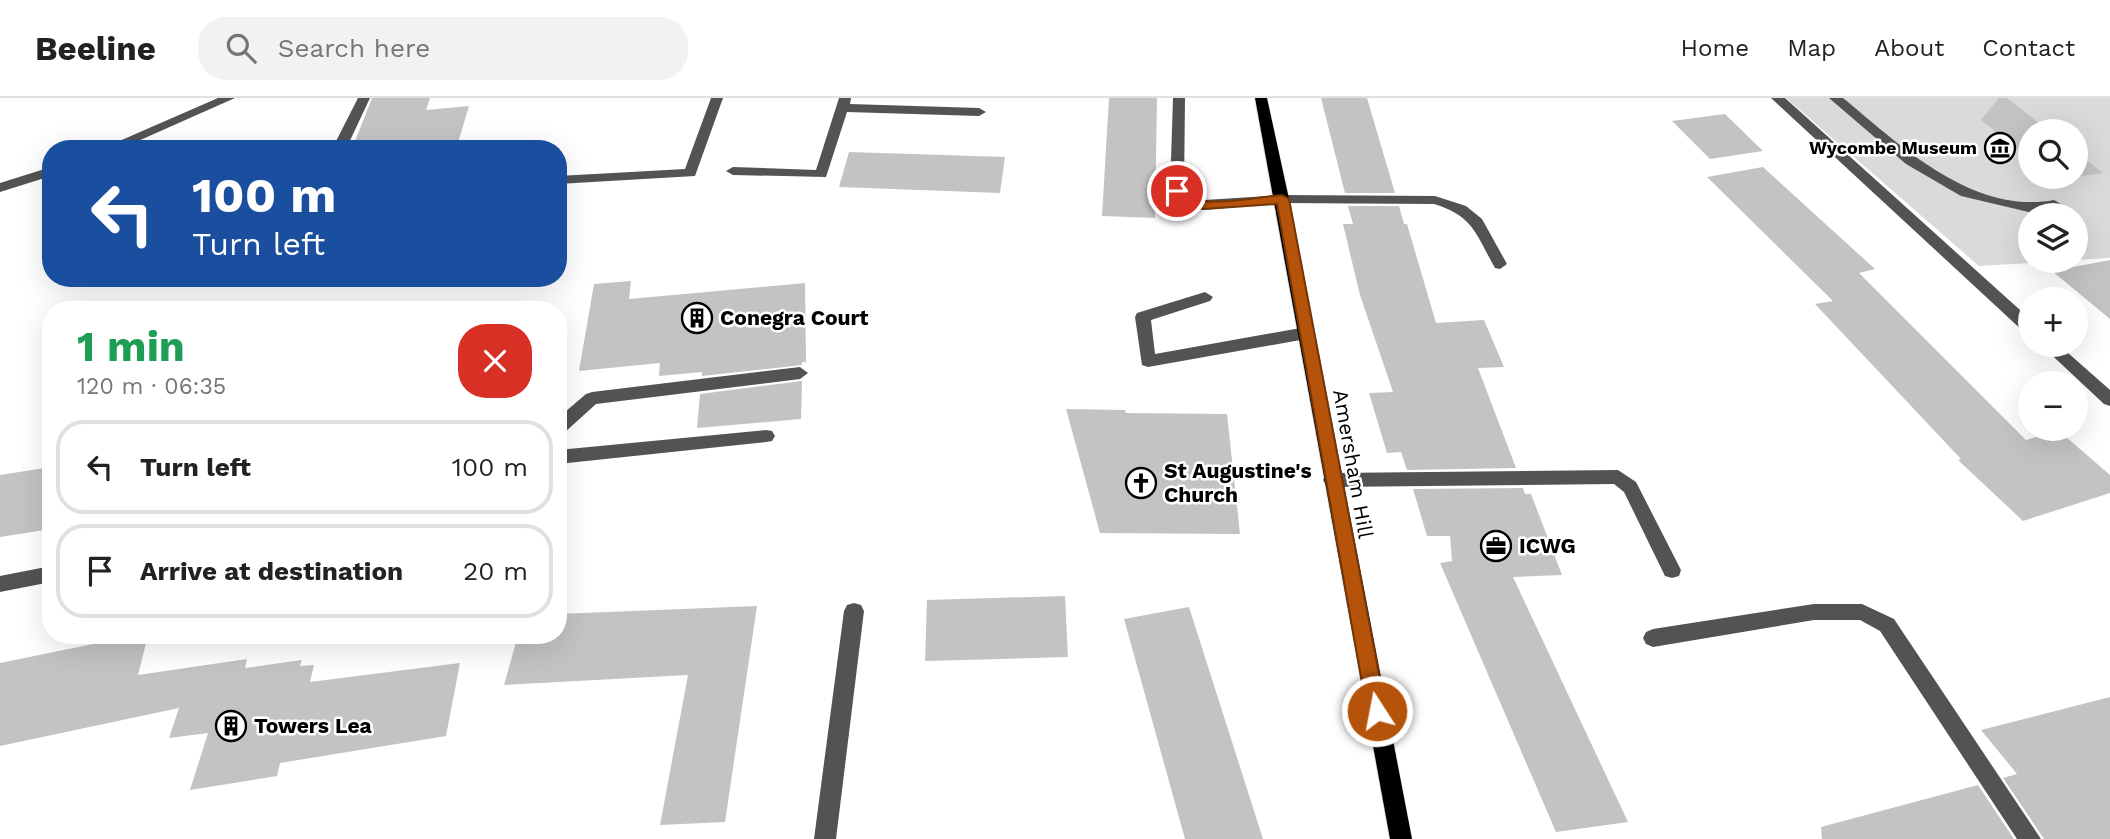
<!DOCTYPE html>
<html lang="en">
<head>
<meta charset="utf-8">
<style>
	:root { --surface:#fff; --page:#f2f2f2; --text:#222; --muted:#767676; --line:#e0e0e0 }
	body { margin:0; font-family:"Work Sans",sans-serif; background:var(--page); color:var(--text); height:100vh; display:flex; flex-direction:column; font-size:26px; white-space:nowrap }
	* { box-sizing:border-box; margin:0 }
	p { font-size:23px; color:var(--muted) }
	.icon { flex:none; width:38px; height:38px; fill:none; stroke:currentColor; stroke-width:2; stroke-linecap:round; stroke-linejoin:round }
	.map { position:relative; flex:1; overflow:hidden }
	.details { position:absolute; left:42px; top:203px; width:525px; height:343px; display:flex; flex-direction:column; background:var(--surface); border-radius:28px; box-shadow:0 7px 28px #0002 }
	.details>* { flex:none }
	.banner { position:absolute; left:42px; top:42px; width:525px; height:147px; border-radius:28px; box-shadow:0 7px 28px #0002; background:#1a4fa0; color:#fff; overflow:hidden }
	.buttons { position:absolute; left:2018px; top:21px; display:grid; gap:14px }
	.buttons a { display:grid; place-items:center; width:70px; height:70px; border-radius:50%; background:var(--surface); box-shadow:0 7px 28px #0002; font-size:35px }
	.pin { position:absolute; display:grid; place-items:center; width:60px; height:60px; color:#fff; margin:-30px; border:4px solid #fff; border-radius:50%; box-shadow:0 2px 7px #0007 }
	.me { position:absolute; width:77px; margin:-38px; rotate:349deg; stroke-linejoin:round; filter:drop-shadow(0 0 5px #0008) }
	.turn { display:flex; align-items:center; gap:24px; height:147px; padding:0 35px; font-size:32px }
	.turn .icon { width:91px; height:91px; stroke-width:2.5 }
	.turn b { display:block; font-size:49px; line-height:60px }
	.round { display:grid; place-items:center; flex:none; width:74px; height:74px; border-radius:28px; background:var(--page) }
	.head { display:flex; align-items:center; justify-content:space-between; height:119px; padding:0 35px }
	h1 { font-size:42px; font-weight:700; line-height:52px; color:#1e9e55 }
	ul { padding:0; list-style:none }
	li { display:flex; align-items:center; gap:21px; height:94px; margin:0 14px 10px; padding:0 21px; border:4px solid var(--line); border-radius:28px }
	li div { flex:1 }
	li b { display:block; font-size:26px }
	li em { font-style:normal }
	header { display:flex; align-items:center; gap:42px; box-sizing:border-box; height:98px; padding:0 35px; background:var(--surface); border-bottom:2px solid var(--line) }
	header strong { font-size:33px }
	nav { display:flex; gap:38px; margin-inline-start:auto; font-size:24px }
	.search { width:490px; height:63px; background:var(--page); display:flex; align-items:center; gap:18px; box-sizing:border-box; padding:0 24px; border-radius:28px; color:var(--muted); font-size:26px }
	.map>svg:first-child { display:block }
	.green { fill:#dadada; fill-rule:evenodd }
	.building { fill:#c3c3c3 }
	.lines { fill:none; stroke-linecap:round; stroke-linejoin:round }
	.major-casing { stroke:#dbdbdb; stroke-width:1 }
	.minor { fill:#535353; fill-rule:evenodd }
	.major { fill:#000; fill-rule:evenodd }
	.route { fill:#b45309; stroke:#753606; stroke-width:2 }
	.labels { text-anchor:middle; stroke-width:5; stroke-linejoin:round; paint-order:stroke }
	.far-poi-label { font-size:18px; font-weight:bold; fill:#000; stroke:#fff; text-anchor:end }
	.poi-label { font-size:21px; font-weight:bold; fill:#000; stroke:#fff; text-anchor:start }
	.street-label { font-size:21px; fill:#000; stroke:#fff }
</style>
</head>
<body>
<header>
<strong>Beeline</strong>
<div class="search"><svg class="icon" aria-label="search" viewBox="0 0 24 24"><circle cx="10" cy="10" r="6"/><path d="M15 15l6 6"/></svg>Search here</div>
<nav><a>Home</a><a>Map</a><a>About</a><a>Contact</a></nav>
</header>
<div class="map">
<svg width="2110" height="741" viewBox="0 0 2110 741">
	<rect width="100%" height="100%" fill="#fff"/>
	<path class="green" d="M1786,0h324v160l-34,2v-45h-46v46h36l-87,5zM2030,33h46v46h-46z"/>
	<path class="building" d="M372,0h58l-4,12 43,-4 -11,37 -59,6h-47z
		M1109,0h48l-2,120 -53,-2z
		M1321,0h46l28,95h-50z
		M1999,0h8l42,33h-19v29l-49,-40z
		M1725,16l38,37 -53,8 -38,-38z
		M849,54l156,5 -5,36 -161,-6z
		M2076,54l27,21 -48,7 -4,-3h25z
		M1763,69l112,102 -16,4 167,167 32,-10 52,45v18l-87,28 -65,-61 3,-1 -146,-155 18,-3 -126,-124z
		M1348,108h51l5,18h3l29,99 48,-3 20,47 -26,1 38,100 -109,2 -6,-18 -14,1 -18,-60 24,-1 -33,-97 -17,-71h10z
		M2110,162v59l-58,-48z
		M631,183l-2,18 176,-16 1,79h-4v3l-100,11v-4l-43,4 1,-13 -81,8 15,-87z
		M802,283l-1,38 -104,9 3,-34z
		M1066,311l59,1 1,3 101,1 13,120 -140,-1z
		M51,369v62l-51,8v-62z
		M1523,390l2,6h6l31,81 -49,2 115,245 -72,10 -116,-269 12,-2 -2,-25h-23l-14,-47z
		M1065,498l3,61 -143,4 2,-61z
		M757,508l-32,216 -65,3 28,-150 -184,10 14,-50h40v-21z
		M1189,509l74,232h-78l-61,-220z
		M137,537h11l-10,40 109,-16 -2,9 57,-8 -2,6 14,-1 -4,17 150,-19 -14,73 -166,27 -3,13 -87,14 18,-57 -39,5 10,-30 -179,38v-83z
		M2110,599v142h-66l-41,-61 14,-4 -36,-44z
		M1978,687l36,54h-192l-1,-12z"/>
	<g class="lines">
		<g class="major-casing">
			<path id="major" d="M1255,0h12l22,101 123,640h-22z"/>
		</g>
		<path class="minor" d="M218,0h17l-115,51h-19z
			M358,0h12l-24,51h-14z
			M711,0h12l-28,78 -137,8v-8l127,-7z
			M839,0h12l-1,6 129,4 7,4 -7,4 -132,-4 -21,65 -93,-2 -7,-4 7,-4 83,3z
			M1173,0h12l-1,92 7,8 13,2 78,-5 153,1 31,10 16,13 25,45 -7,5 -5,-1c-19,-33 -21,-52 -61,-64l-152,-1 -78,7 -23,-6 -11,-13z
			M1771,0h14l245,221v15l-6,-2z
			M1829,0h14c58,48 130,117 211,102l7,4 -2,3 -26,6 -72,-17 -55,-32z
			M51,69v9l-51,16v-9z
			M1205,194l8,5 -3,4 -59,19 4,34 151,-27 8,6 -8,6 -158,28 -6,-2 -7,-48 2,-4z
			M2041,247h18l51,45v16l-6,-2z
			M800,269l8,6 -8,6 -204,25 -32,29 -6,1v-16l28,-24 6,-2z
			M766,332l6,1 3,5 -3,5 -6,1 -208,22v-14z
			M1618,372l18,12 45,88 -2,6 -7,2 -7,-2 -41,-84 -10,-8 -282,3 -6,-2 -3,-5 3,-5 6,-2z
			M51,468v16l-51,10v-16z
			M854,505l7,2 3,6 -28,228h-22l30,-228 3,-6z
			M1814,506h48l32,15 147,220h-24l-137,-208 -20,-11h-46l-161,27 -7,-3 -3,-6 3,-6 7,-3z"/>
		<use href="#major" class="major"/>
	</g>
	<path class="route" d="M1177,89c7,2 10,10 17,12 22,7 64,-2 88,-4l7,4 97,512 -3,6 -6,2 -7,-2 -3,-6 -90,-507 -73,5 -23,-5 -10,-13z"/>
	<defs>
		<g id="museum-ring" transform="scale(1.575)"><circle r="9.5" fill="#fff" stroke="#000" stroke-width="1.5"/><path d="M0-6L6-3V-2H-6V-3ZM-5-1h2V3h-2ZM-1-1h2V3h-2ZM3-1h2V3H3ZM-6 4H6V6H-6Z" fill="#000"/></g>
		<g id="building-ring" transform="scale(1.575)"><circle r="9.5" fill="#fff" stroke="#000" stroke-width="1.5"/><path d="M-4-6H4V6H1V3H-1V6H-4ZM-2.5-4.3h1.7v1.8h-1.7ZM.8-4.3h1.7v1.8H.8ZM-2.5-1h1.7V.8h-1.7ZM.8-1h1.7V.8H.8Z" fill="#000"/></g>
		<g id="church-ring" transform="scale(1.575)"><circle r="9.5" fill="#fff" stroke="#000" stroke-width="1.5"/><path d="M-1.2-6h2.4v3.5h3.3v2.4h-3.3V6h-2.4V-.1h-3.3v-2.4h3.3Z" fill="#000"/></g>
		<g id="office-ring" transform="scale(1.575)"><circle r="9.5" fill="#fff" stroke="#000" stroke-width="1.5"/><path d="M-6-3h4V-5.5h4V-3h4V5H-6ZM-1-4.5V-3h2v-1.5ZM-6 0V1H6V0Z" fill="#000"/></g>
	</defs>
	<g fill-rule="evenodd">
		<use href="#museum-ring" x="2000" y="50"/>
		<use href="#building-ring" x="697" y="220"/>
		<use href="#church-ring" x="1141" y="385"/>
		<use href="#office-ring" x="1496" y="448"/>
		<use href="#building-ring" x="231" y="628"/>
	</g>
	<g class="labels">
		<g class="far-poi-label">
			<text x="1977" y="56">Wycombe Museum</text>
		</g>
		<g class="poi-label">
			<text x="720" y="227">Conegra Court</text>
			<text x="1164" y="380">St Augustine's<tspan x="1164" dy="24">Church</tspan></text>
			<text x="1519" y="455">ICWG</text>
			<text x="254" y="635">Towers Lea</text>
		</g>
		<g class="street-label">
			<text transform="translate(1353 366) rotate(80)" y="7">Amersham Hill</text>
		</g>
	</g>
</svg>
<div class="buttons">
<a><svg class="icon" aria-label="search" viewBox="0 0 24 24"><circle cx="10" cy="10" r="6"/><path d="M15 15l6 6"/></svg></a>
<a><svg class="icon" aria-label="layers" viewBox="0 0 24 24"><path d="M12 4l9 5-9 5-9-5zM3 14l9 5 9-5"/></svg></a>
<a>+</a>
<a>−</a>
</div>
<div class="pin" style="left:1177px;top:93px;background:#d93025"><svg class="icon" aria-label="arrive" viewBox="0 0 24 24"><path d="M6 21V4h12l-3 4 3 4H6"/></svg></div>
<svg class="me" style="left:1377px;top:613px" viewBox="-20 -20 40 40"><circle r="17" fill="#b45309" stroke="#fff" stroke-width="3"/><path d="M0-11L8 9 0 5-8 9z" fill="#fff"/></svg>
<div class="banner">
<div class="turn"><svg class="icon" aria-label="left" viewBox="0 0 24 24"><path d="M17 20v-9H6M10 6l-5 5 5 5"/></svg><div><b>100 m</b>Turn left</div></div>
</div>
<section class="details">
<div class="head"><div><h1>1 min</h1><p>120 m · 06:35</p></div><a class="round" style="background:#d93025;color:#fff"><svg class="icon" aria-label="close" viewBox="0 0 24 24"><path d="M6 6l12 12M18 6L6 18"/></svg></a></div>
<ul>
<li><svg class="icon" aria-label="left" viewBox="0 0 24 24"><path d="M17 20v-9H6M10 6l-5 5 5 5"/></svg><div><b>Turn left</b></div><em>100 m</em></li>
<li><svg class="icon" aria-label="arrive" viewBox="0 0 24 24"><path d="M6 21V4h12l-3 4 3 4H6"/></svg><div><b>Arrive at destination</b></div><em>20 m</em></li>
</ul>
</section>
</div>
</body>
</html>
